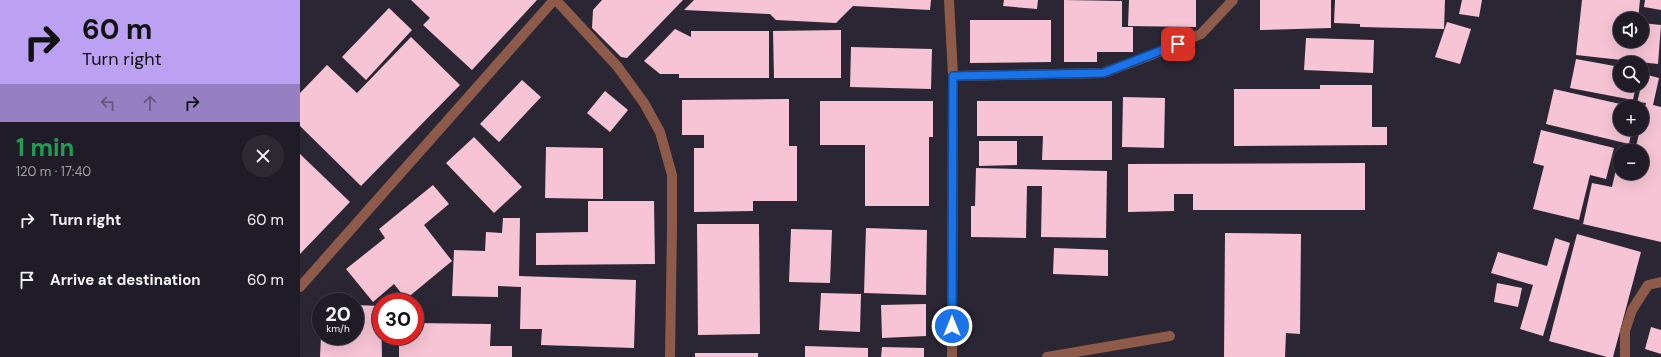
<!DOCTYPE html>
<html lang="en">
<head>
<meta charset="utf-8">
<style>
	:root { --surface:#201c27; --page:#2d2933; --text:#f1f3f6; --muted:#a2a1a7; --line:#3d3a44 }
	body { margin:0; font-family:"DM Sans",sans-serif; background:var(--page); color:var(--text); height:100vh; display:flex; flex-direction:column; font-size:15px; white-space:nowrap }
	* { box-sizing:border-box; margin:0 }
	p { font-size:13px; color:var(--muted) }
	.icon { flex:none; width:22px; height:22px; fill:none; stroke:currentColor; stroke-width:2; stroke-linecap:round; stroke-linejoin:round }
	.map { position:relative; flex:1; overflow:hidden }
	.panel { display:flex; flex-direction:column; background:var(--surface); width:300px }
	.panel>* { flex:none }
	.hud { background:#bca0f2; color:#111; overflow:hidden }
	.controls { position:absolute; left:1313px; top:12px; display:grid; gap:8px }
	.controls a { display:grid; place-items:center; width:36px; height:36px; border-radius:50%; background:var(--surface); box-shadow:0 4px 16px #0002,0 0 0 1px var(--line); font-size:20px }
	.speed { position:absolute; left:12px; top:293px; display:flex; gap:8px; font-size:20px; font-weight:700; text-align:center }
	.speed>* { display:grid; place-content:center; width:52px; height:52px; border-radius:50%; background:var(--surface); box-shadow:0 4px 16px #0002,0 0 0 1px var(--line); line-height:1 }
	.speed small { font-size:10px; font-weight:400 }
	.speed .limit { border:6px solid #d22; background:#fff; color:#111 }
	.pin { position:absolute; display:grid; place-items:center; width:34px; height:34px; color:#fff; margin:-17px; border-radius:8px; box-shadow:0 2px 6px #0006 }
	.me { position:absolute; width:44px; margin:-22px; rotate:0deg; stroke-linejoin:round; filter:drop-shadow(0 0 3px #0008) }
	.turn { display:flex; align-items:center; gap:14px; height:84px; padding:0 16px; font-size:18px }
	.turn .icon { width:52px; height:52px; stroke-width:2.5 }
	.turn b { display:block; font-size:28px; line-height:34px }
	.lanes { display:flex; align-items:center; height:38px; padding:0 16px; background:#0003; justify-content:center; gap:20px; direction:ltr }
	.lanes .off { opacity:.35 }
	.round { display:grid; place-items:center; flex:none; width:42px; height:42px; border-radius:21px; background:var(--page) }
	.head { display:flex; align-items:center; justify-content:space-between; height:68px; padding:0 16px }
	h1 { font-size:24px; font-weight:700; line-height:30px; color:#1e9e55 }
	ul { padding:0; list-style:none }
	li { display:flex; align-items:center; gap:12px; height:60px; padding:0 16px }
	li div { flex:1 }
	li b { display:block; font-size:15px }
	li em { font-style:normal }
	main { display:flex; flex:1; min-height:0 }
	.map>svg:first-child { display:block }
	.building { fill:#f6c4d4 }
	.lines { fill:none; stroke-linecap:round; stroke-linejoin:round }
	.minor { stroke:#8e5b4a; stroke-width:10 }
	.route-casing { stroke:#114b97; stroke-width:10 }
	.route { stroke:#1a73e8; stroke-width:7 }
</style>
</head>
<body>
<main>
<section class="panel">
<div class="hud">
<div class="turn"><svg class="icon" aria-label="right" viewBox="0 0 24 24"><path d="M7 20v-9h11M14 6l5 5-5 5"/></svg><div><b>60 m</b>Turn right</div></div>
<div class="lanes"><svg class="icon off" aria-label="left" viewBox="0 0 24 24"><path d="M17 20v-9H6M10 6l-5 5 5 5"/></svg><svg class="icon off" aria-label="ahead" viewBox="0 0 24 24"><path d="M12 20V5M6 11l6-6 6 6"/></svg><svg class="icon" aria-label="right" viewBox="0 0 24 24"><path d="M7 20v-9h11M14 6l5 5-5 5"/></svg></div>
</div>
<div class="head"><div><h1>1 min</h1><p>120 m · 17:40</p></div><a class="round"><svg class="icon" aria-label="close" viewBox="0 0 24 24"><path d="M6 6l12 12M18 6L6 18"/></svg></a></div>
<ul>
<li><svg class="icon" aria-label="right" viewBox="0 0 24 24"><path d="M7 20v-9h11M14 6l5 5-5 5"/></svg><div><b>Turn right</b></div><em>60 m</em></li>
<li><svg class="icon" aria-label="arrive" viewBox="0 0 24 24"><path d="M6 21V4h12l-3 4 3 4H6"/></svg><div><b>Arrive at destination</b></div><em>60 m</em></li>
</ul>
</section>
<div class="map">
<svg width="1361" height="357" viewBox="0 0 1361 357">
	<rect width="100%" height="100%" fill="#2b2634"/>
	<path class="building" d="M111,0h126l-65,70 -49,-45 7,-7z
		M302,0h81l-56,58 -6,-1 -29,-29 1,-18z
		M394,0h237l-1,10 -77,-4 -17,17 -60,-3 -6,-6 -86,-4z
		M704,0h34l-1,9 -34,-3z
		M764,0l58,1v26h11v25h-36v10h-33z
		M829,0h67v27l-68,-1z
		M960,0h71v28l-71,2z
		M1035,0h110l-1,29 -84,-2v-3l-26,-1z
		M1162,0h20l-3,17 -20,-3z
		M1282,0h58l-2,19h-18v22h22v-18l19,2 -3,39 -82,-9z
		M1345,0h16v10l-17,-3z
		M89,8l23,22 -46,50 -24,-23z
		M670,20h81v42l-81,1z
		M1147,22l24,7 -11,35 -25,-7z
		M375,29l16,8v-6h78v47h-90v-4h-19l-16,-13z
		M541,30v48h-67l-1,-47z
		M111,37l49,48 -99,101 -61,-60v-33l27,-28 30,28z
		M1006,38l68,2 -1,33 -69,-3z
		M551,47l81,2 -1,40 -81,-2z
		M1276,59l44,8v18h16l-3,15 -63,-12z
		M1344,74l15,4 -6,27 8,2v135l-78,-18 9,-41 20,4 7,-31h1v17h22v-22h-7l5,-22h2v-10l4,-16 -7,-1 -1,5h-2z
		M222,80l19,17 -42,45 -19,-18z
		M1020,85h52v42h15v18l-153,1v-57h86z
		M1254,89l75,17 -9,1v22h12l-3,15 -83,-20z
		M305,91l23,19 -18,22 -23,-19z
		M823,97l42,1 -1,50 -42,-1z
		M489,99v47h8v55h-44v10l-59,1v-64h10v-13h-22v-35z
		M520,101h113v36h-4v69h-64v-61h-45z
		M677,101h135v59h-70l1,-24h-66z
		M1241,130l73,18 -8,31 -16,-4 -11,45 -46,-11 11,-43 -11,-3z
		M174,137l48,50 -28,26 -48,-50z
		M679,141h38v24l-38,1z
		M246,147l57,1v51l-58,-1z
		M0,154l50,48 -50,52z
		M1065,163v47h-172v-16h-19v17l-46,1v-48z
		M676,168l131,3 -1,67 -65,-1 1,-51h-15l-1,52 -55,-1v-31h4z
		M133,185l16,19 -25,21 28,36 -46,38 -12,-15 -21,18 -27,-33 39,-31 -6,-9z
		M288,201h66l1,63 -119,1v-32l52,-1z
		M203,218h17l-1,58 117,4 -2,68 -93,-3 1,-16h-22l1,-42 -23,-1v11l-46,-1 2,-46 31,1 1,-19 16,1z
		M397,224h62l1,110 -62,1z
		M566,228l61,2 -1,65 -62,-2z
		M491,229l41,1 -2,53 -41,-1z
		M925,233l76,1 -1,100 -14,-1 -1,24h-61z
		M1277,234l64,18 -28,105h-6l-58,-16z
		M1255,238l15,5 -27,93 -23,-7 13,-44 -42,-12 7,-21 49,14z
		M754,248l54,2v26l-55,-2z
		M1197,283l25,5 -4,19 -24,-5z
		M521,293l40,1 -1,38 -41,-2z
		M626,304v32l-44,2 -1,-33z
		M55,305l26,1 1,51h-62l1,-21h34z
		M115,323l76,1 -1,22h22v11h-113v-21h16z
		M1351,327l10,3v24l-16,-5z
		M505,346l63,2v9h-63z
		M582,347l42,1v9h-43z
		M395,353h63v4h-63z"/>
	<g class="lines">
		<path class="minor" d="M256,0l61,66 27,37 16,29 12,43v52l-2,130
			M649,0l4,76 -1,281
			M653,76l150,-3 51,-19 47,-20 32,-34
			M0,287l254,-287
			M747,357l123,-21
			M1325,357v-26l7,-21 16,-25 13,-3"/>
	</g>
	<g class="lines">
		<g class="route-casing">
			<path id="route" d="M652,326l1,-250 150,-3 75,-29"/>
		</g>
		<use href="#route" class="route"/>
	</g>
</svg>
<div class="controls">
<a><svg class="icon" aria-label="sound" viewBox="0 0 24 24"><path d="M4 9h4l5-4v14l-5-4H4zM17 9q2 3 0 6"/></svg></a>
<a><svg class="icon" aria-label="search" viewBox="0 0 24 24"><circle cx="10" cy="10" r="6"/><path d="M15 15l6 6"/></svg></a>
<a>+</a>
<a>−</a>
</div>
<div class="speed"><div>20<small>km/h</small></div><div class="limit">30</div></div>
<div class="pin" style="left:878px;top:44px;background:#d93025"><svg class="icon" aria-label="arrive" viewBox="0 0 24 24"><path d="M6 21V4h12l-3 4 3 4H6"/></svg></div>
<svg class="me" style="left:652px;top:326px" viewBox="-20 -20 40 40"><circle r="17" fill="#1a73e8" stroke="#fff" stroke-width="3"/><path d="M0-11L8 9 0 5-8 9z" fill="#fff"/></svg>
</div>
</main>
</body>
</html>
